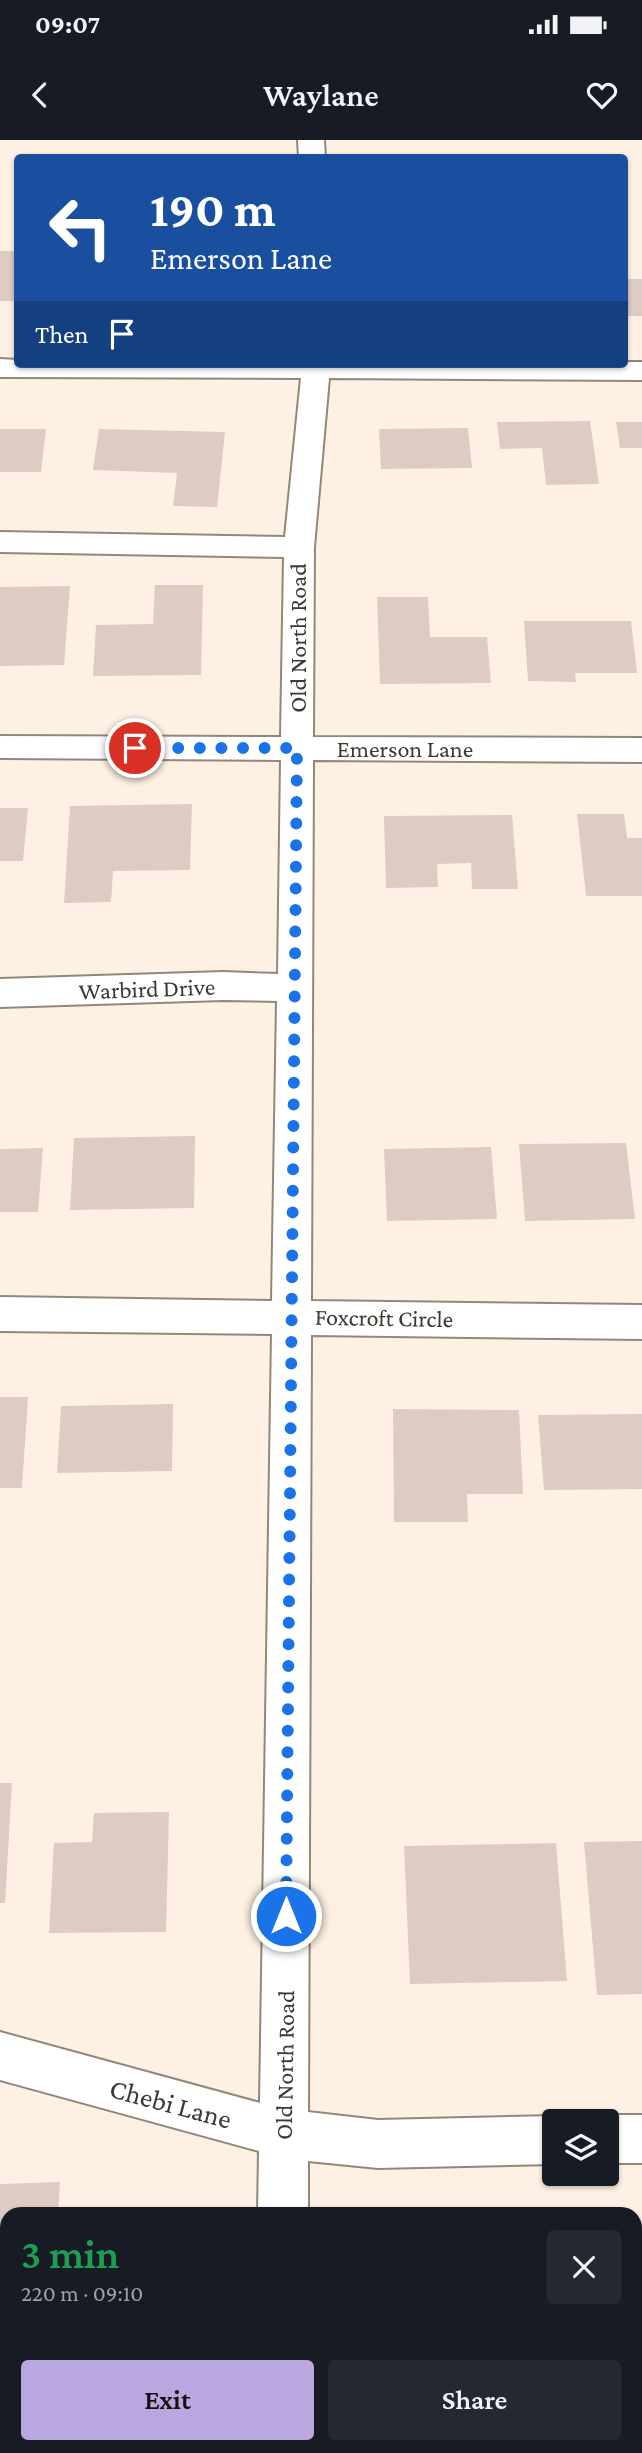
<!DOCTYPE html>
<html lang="en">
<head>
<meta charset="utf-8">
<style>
	:root { --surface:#171b24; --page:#242831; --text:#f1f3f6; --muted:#9ea1a6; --accent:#baa7df }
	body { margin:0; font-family:"Crimson Pro",serif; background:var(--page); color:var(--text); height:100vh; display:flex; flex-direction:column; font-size:26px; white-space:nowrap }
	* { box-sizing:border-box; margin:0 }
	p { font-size:23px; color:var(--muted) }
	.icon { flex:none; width:38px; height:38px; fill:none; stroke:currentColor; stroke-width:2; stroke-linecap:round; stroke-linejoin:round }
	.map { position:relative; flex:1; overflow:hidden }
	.sheet { position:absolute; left:0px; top:2067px; width:642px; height:247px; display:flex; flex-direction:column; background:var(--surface); border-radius:21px 21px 0 0; box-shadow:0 2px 5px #0004 }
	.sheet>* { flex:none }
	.hud { position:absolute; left:14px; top:14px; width:614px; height:214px; border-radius:7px; box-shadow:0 2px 5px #0004; background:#1a4fa0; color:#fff; overflow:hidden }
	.buttons { position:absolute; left:542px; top:1969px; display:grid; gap:14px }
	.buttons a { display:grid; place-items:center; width:77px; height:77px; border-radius:7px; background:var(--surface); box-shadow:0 2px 5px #0004; font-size:35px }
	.pin { position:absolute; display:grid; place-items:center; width:60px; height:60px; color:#fff; margin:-30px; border:4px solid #fff; border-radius:50%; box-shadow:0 2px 7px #0007 }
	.me { position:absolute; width:77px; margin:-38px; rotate:0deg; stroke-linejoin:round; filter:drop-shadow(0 0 5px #0008) }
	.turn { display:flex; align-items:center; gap:24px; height:147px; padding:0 21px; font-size:32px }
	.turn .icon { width:91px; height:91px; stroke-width:2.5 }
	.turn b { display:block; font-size:49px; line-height:60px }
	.then { display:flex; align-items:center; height:66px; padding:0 21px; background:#0003; gap:14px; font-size:26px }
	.round { display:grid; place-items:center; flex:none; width:74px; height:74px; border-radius:7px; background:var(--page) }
	.summary { display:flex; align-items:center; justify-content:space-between; height:119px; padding:0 21px }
	h1 { font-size:42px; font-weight:600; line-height:52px; color:#1e9e55 }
	.cta { display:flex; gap:14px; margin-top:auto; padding:14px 21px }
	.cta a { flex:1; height:80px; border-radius:7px; background:var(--accent); color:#111; font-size:28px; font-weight:600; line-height:80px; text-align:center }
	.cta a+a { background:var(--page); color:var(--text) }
	.status { display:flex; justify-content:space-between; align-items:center; height:49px; padding:0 35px; background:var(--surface); direction:ltr }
	.status svg { height:19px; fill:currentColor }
	header { display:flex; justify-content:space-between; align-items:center; height:91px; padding:0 21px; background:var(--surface); font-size:32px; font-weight:600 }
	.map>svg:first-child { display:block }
	.building { fill:#decbc3 }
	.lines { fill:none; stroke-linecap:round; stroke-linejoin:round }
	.minor-casing { stroke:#92877a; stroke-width:4 }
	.minor { fill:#fff; fill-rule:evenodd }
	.route { stroke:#1a73e8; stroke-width:12; stroke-dasharray:0 21.6 }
	.labels { text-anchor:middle; stroke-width:5; stroke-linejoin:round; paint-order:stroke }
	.street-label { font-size:24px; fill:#3d3832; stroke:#fff }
	.near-street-label { font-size:28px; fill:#3d3832; stroke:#fff }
</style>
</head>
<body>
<div class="status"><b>09:07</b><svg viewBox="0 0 49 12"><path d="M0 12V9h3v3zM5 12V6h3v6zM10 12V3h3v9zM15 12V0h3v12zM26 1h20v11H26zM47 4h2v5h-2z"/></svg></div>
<header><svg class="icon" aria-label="back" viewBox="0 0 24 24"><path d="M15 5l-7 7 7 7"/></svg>Waylane<svg class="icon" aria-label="heart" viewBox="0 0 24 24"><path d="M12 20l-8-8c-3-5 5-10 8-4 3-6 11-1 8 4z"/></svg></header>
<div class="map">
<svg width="642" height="2313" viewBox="0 0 642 2313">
	<rect width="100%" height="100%" fill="#fef1e3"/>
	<path class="building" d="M0,111h18v50h-18z
		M625,139h17v37h-17z
		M590,281l9,63 -53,1 -4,-37 -42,1 -3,-27z
		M616,282h26v26h-22z
		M468,288l4,40 -91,1 -2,-40z
		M0,289h46l-5,43h-41z
		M99,289l126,3 -8,75 -44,-1 4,-33 -84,-3z
		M155,445h48l-2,90 -108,1 3,-51 57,-1z
		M70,446l-6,79 -64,1v-79z
		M377,457h51l2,40h57l4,46 -111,1z
		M524,481h107l6,52h-62l1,9 -48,-1z
		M192,664l-2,66 -77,1 -2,31 -47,1 6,-97z
		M0,668h28l-5,53h-23z
		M577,674h47l3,24h15v58h-56z
		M512,675l6,74h-46l-1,-26 -34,1 1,23 -52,1 -2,-72z
		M195,996l-1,72 -124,2 4,-72z
		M626,1003l9,76 -110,2 -6,-77z
		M491,1007l6,72 -110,2 -3,-72z
		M43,1008l-5,64h-38v-63z
		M0,1257h28l-6,91h-22z
		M173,1264l-1,67 -115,2 4,-67z
		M393,1269l126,1 4,84h-56l1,28h-74z
		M642,1274v75l-98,1 -6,-75z
		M0,1643h12l-7,120h-5z
		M169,1672l-3,120 -117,1 5,-90 38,-1 2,-29z
		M642,1701v153l-45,1 -13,-153z
		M556,1703l11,138 -157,3 -6,-138z
		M60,2042l-2,32h-51v118l-7,1v-149z
		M635,2147h7v166h-16l-1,-7h10z
		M0,2219h7v87h7v7h-14z"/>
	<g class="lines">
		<g class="minor-casing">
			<path id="minor" d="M298,0h26l1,18h-26z
				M0,219l18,1v4l624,-2v18l-313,-2 -15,169 -1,190 329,1v24l-329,-2 -2,541 331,4v34l-331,-4 -3,777 70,8 177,-4 12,5h-12v43l-177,4 -70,-7v53h-50l1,-63 -259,-71v-48l260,71 12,-769 -272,-3v-34l272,4 5,-300 -54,-1 -223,7v-28l223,-7 55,2 3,-214 -281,-2v-22l281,1 3,-180 -284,-5v-20l285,5 16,-159 -301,-1z
				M607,1975h35v48h-35v-42h-15z
				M255,2306h52v7h-52z"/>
		</g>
		<use href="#minor" class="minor"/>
	</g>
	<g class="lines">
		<path class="route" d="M135,608h162l-11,1168"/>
	</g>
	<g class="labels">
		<g class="street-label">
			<text transform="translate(298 498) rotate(-90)" y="8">Old North Road</text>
			<text x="405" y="617">Emerson Lane</text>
			<text transform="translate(147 849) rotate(-2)" y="8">Warbird Drive</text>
			<text transform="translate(384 1178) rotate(1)" y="8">Foxcroft Circle</text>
			<text transform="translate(285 1925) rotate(-89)" y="8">Old North Road</text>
		</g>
		<g class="near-street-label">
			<text transform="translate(171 1963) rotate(15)" y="10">Chebi Lane</text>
		</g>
	</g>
</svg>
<div class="buttons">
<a><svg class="icon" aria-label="layers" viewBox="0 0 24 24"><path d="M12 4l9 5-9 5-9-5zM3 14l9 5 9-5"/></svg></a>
</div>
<div class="pin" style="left:135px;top:608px;background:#d93025"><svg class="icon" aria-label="arrive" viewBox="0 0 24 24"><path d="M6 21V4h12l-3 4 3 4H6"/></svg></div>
<svg class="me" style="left:286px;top:1776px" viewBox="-20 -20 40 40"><circle r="17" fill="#1a73e8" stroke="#fff" stroke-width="3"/><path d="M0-11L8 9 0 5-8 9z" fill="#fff"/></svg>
<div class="hud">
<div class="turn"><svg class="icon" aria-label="left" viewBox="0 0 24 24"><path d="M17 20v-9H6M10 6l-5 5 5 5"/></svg><div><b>190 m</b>Emerson Lane</div></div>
<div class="then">Then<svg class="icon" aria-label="arrive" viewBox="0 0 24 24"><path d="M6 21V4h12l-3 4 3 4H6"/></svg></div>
</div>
<section class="sheet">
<div class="summary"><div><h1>3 min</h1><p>220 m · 09:10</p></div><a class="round"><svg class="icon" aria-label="close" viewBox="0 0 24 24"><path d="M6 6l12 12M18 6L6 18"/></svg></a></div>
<div class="cta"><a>Exit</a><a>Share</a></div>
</section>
</div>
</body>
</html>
